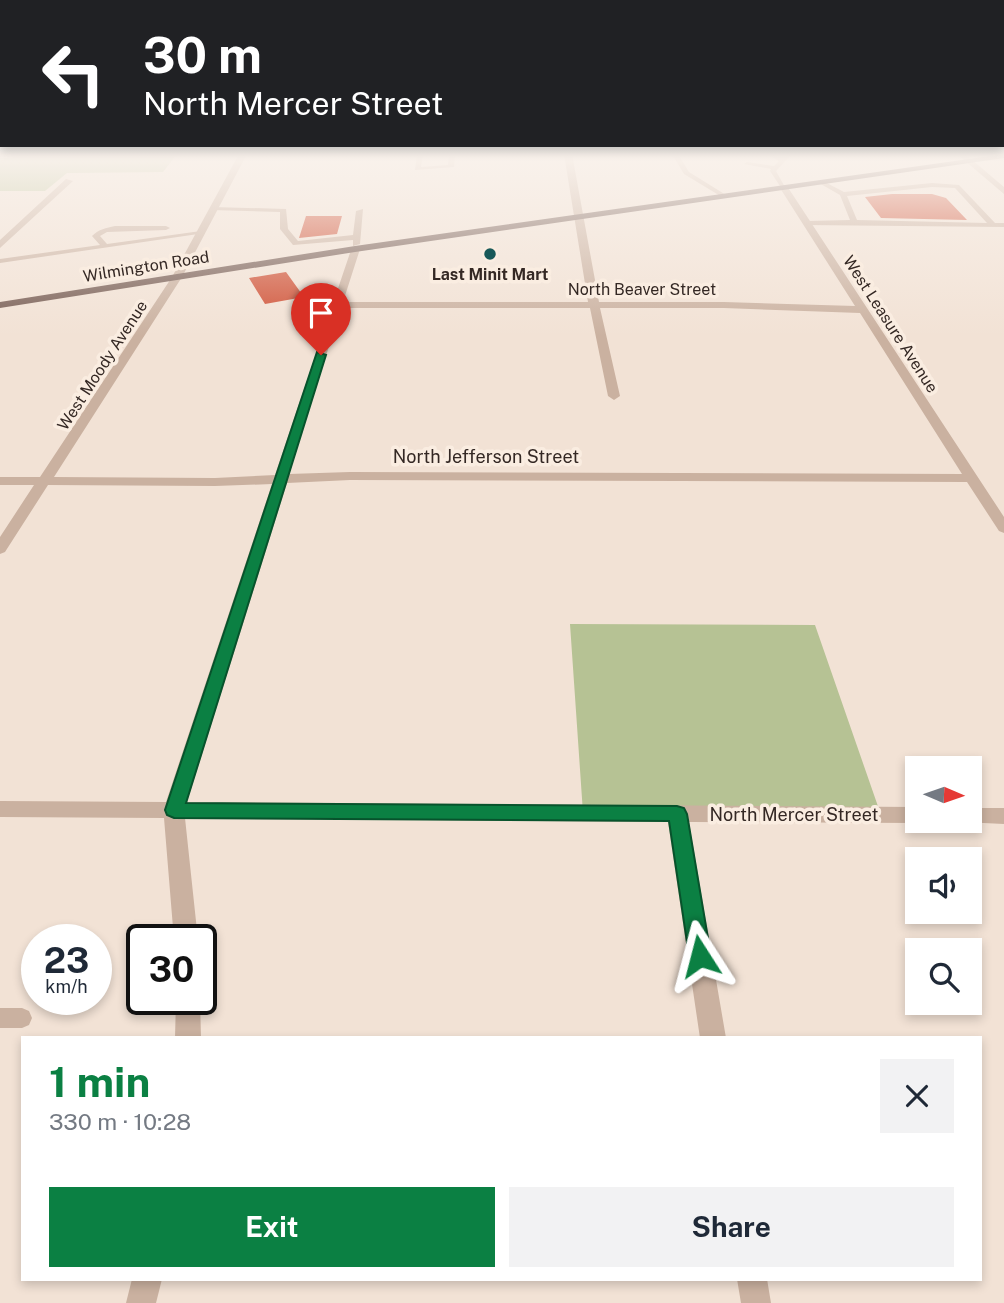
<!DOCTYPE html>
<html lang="en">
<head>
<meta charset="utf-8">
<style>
	:root { --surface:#fff; --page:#f2f2f3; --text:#1f2937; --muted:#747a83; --accent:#0b8043 }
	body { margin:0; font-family:"Public Sans",sans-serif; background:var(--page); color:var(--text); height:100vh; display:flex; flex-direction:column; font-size:26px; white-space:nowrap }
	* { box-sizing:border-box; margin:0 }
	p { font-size:23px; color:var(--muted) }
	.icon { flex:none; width:38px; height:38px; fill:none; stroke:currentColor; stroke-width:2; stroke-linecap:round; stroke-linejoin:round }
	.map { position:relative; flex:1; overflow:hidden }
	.panel { position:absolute; left:21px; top:1036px; width:961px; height:245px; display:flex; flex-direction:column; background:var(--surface); border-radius:0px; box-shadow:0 4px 10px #0003 }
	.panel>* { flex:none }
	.hud { position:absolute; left:0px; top:0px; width:1004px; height:147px; box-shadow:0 4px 10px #0003; background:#202124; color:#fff; overflow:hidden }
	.needle { width:46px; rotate:92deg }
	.buttons { position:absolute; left:905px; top:756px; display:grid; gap:14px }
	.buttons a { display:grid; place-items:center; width:77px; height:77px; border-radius:0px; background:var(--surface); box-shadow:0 4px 10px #0003; font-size:35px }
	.speed { position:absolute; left:21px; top:924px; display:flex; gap:14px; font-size:35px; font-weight:700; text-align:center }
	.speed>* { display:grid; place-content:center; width:91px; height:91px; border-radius:50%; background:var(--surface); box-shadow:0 4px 10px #0003; line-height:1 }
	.speed small { font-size:18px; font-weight:400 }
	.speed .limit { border:4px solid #111; border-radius:10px; background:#fff; color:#111 }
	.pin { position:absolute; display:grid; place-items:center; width:60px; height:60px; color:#fff; margin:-72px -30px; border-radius:50% 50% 50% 0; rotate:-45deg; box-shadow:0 0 7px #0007 }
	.pin .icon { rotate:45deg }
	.me { position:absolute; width:77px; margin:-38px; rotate:351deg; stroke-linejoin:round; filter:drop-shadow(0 0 5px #0008) }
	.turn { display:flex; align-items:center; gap:24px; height:147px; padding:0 28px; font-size:32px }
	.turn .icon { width:91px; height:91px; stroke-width:2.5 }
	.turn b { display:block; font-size:49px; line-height:60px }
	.round { display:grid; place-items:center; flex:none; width:74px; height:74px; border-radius:0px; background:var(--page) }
	.overview { display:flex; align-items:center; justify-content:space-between; height:119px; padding:0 28px }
	h1 { font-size:42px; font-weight:700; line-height:52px; color:var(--accent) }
	.action { display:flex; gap:14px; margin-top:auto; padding:14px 28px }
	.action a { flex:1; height:80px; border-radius:0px; background:var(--accent); color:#fff; font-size:28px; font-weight:700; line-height:80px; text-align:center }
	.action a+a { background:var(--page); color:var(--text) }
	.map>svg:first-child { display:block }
	.green { fill:#b6c294 }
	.building { fill:#cf5136 }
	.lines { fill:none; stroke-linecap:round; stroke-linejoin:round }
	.service { fill:#cab1a0; fill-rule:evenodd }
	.minor { fill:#cab1a0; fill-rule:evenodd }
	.primary { fill:#775d54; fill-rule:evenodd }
	.route { fill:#0b8043; stroke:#07532c; stroke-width:2 }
	.poi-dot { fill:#175858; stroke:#faede1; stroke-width:2.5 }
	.labels { text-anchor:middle; stroke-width:7; stroke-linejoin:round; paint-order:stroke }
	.far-street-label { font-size:16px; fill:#342824; stroke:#faede1 }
	.far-poi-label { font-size:16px; font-weight:bold; fill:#342824; stroke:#faede1 }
	.street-label { font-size:18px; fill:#342824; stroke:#faede1 }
</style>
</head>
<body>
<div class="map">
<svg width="1004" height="1303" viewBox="0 0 1004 1303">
	<rect width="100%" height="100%" fill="#f2e2d5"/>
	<path class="green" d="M18,154h159l-14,18 -96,1 -22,18h-45v-33h12z
		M570,624l245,1 66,190 -298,-2z"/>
	<path class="building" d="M892,194h40l14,4 21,22 -86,-2 -16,-21z
		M306,216h36l-5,18 -38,4z
		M286,272l18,25 -39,7 -16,-26z"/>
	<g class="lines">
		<path class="service" d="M417,154h6l-2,13 27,-2 1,-11h6l-1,13 -39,3z
			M672,154h6l11,18 37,23v2h-4l-38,-23z
			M767,154h8l7,3 4,-3h6l-16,17 10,18h-4l-12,-18 1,-2 -27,-5 3,-2 27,4 5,-5z
			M821,180l23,12 88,-9 27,2 36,38h9v4l-199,-2 -1,-2 4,-2 42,-1 -10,-25 -21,-12zM932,187l23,1 32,35 -130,-3 -10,-24z
			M213,207l73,2 2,20 10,12 55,-6 3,-24 7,-2 -3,35 -7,2v-6l-60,5 -13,-16v-17l-69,-2z
			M115,226h51l4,2 -4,2 -59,2 -7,4 7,8 94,-13 4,2 -205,30v-4l100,-14 -8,-9c7,-7 14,-8 23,-10z
			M0,1008h22l7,3 3,7 -3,7 -7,3h-22z"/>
		<path class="minor" d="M239,154h8l-65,123 -128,200 161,1 60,-3 77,-228 8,2 -17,53h245l-24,-148h8l27,148h125l131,4 -75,-118 7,-2 217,331v16l-5,-2 -32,-49 -617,-2 -63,3 -100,319 730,5v14h7l-7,2 -228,-1 37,216h-26l-32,-216 -483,-4 13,122h-24l-10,-122 -164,-1v-16l166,1 106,-318 -57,2 -167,-1 -43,67 -5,2v-17l34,-52h-34v-8h40l132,-200zM341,308h249l18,88 6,4 6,-4 -20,-88h124l136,5 102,161 -612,-2 -61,2z
			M957,154h8l39,33v7z
			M66,179l7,2 -73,67v-8z
			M970,808h34v16l-41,-2 7,-1z
			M176,999h24l1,39h-26z
			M132,1279h30l-6,24h-30z
			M737,1279h30l4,24h-30z"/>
		<path class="primary" d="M1004,154v4l-649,94 -355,56v-6l355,-56z"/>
	</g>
	<linearGradient id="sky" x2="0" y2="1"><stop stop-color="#79b3d1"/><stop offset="0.46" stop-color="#f9f2ec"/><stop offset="1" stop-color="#f9f2ec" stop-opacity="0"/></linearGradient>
	<rect width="1004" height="336" fill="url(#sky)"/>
	<path class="route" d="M317,352l9,3 -140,448 491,3 7,2 3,6 24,142 -3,7 -8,3 -8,-3 -3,-7 -20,-135 -495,-3 -7,-3 -2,-5z"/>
	<circle class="poi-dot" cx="490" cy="254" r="7"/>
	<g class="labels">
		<g class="far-street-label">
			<text transform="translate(146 266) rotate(-9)" y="6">Wilmington Road</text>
			<text x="642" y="295">North Beaver Street</text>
			<text transform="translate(891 324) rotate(57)" y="6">West Leasure Avenue</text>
			<text transform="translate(102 365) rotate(-57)" y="6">West Moody Avenue</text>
		</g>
		<g class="far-poi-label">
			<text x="490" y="280">Last Minit Mart</text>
		</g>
		<g class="street-label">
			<text x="486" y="463">North Jefferson Street</text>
			<text x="794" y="821">North Mercer Street</text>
		</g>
	</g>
</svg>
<div class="buttons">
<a><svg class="needle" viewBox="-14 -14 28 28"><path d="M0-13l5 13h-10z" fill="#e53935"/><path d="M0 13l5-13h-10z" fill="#747a83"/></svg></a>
<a><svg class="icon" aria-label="sound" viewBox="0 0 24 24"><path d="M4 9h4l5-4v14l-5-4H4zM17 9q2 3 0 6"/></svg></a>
<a><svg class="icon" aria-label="search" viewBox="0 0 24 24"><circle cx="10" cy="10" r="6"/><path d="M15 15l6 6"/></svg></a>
</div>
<div class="speed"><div>23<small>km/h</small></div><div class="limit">30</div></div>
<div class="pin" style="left:321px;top:355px;background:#d93025"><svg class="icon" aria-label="arrive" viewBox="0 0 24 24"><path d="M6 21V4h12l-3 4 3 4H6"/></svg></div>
<svg class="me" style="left:700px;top:956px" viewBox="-20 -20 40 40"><path d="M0-17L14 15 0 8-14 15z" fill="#0b8043" stroke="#fff" stroke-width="4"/></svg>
<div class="hud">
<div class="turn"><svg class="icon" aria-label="left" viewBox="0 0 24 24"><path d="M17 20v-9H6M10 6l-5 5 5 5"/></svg><div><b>30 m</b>North Mercer Street</div></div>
</div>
<section class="panel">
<div class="overview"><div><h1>1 min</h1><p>330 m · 10:28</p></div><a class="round"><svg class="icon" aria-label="close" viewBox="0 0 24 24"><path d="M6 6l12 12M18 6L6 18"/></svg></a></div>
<div class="action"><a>Exit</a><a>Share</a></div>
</section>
</div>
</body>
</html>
